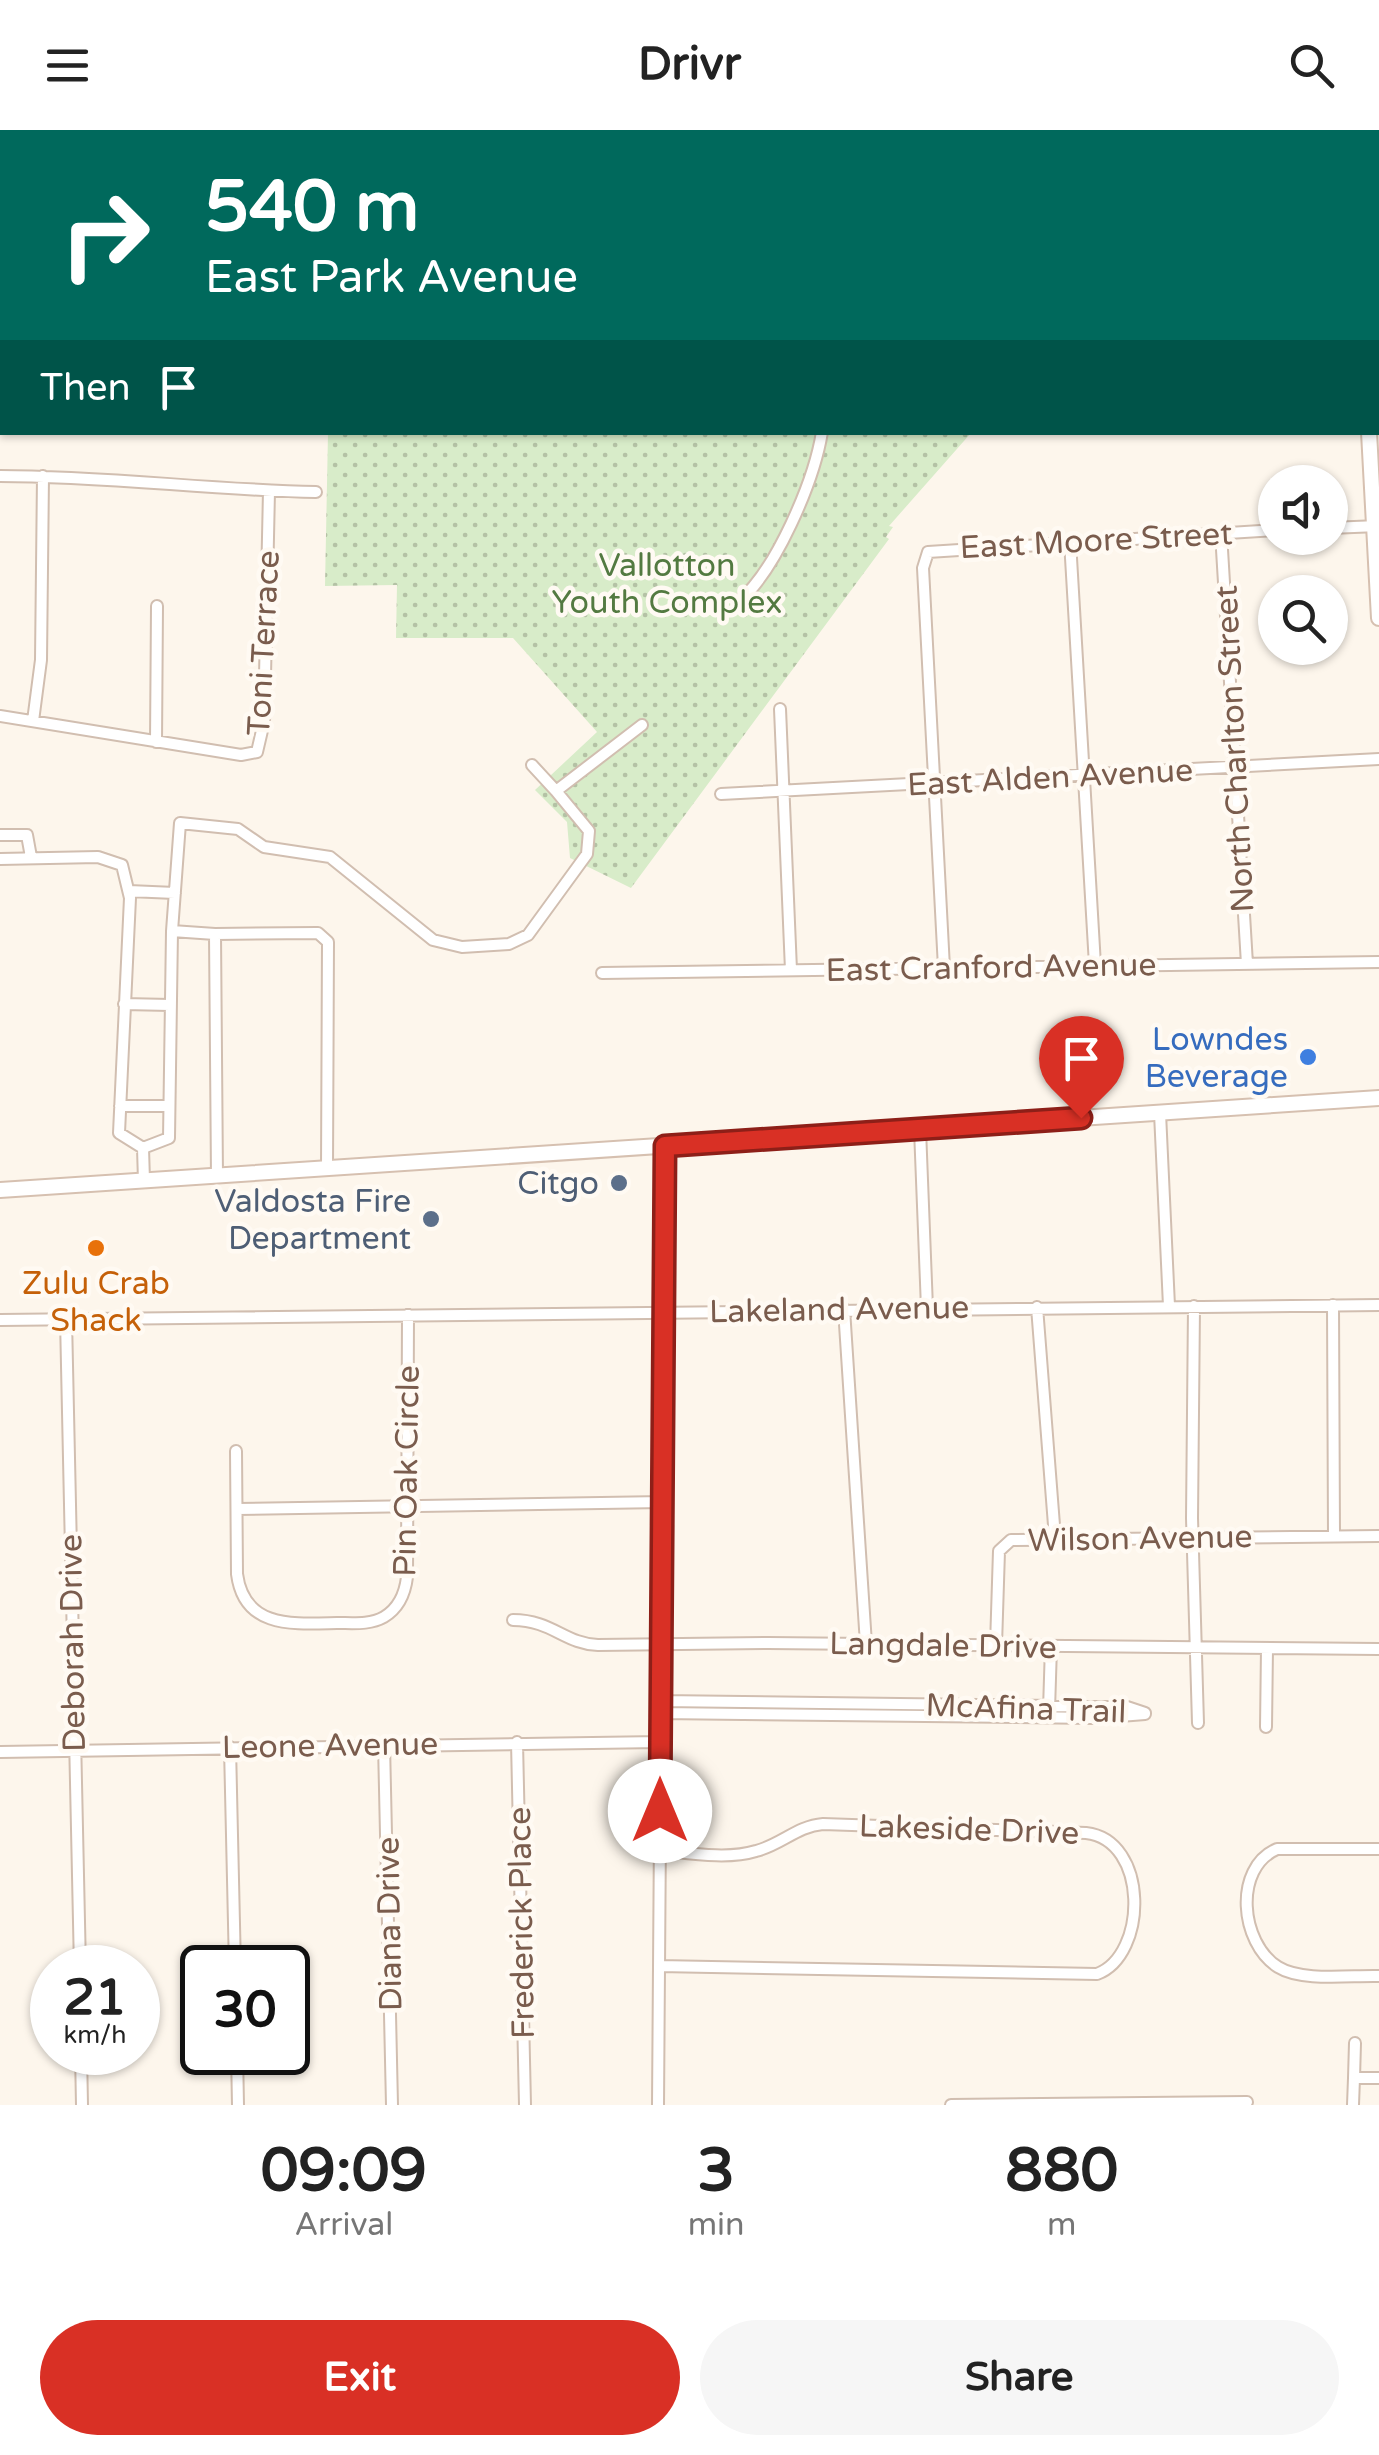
<!DOCTYPE html>
<html lang="en">
<head>
<meta charset="utf-8">
<style>
	:root { --surface:#fff; --page:#f6f6f6; --text:#222; --muted:#767676; --accent:#d93025 }
	body { margin:0; font-family:"Varela Round",sans-serif; background:var(--page); color:var(--text); height:100vh; display:flex; flex-direction:column; font-size:38px; white-space:nowrap }
	* { box-sizing:border-box; margin:0 }
	p { font-size:32px; color:var(--muted) }
	.icon { flex:none; width:55px; height:55px; fill:none; stroke:currentColor; stroke-width:2; stroke-linecap:round; stroke-linejoin:round }
	.map { position:relative; height:1975px; overflow:hidden }
	.details { display:flex; flex-direction:column; background:var(--surface); flex:1 }
	.details>* { flex:none }
	.top-card { position:absolute; left:0px; top:0px; width:1380px; height:305px; box-shadow:0 2px 8px #0004; background:#00695c; color:#fff; overflow:hidden }
	.controls { position:absolute; left:1258px; top:335px; display:grid; gap:20px }
	.controls a { display:grid; place-items:center; width:90px; height:90px; border-radius:50%; background:var(--surface); box-shadow:0 2px 8px #0004; font-size:50px }
	.speed { position:absolute; left:30px; top:1815px; display:flex; gap:20px; font-size:50px; font-weight:700; text-align:center }
	.speed>* { display:grid; place-content:center; width:130px; height:130px; border-radius:50%; background:var(--surface); box-shadow:0 2px 8px #0004; line-height:1 }
	.speed small { font-size:25px; font-weight:400 }
	.speed .limit { border:5px solid #111; border-radius:15px; background:#fff; color:#111 }
	.pin { position:absolute; display:grid; place-items:center; width:85px; height:85px; color:#fff; margin:-102px -42px; border-radius:50% 50% 50% 0; rotate:-45deg; box-shadow:0 0 10px #0007 }
	.pin .icon { rotate:45deg }
	.me { position:absolute; width:110px; margin:-55px; rotate:0deg; stroke-linejoin:round; filter:drop-shadow(0 0 8px #0008) }
	.turn { display:flex; align-items:center; gap:35px; height:210px; padding:0 40px; font-size:45px }
	.turn .icon { width:130px; height:130px; stroke-width:2.5 }
	.turn b { display:block; font-size:70px; line-height:85px }
	.then { display:flex; align-items:center; height:95px; padding:0 40px; background:#0003; gap:20px; font-size:38px }
	.eta { display:flex; justify-content:space-evenly; align-items:center; height:170px; text-align:center }
	.eta b { font-size:60px; font-weight:700; line-height:70px }
	.action { display:flex; gap:20px; margin-top:auto; padding:20px 40px }
	.action a { flex:1; height:115px; border-radius:60px; background:var(--accent); color:#fff; font-size:40px; font-weight:700; line-height:115px; text-align:center }
	.action a+a { background:var(--page); color:var(--text) }
	header { display:flex; justify-content:space-between; align-items:center; height:130px; padding:0 40px; background:var(--surface); font-size:45px; font-weight:700 }
	.map>svg:first-child { display:block }
	.park { fill:url(#park-dots) }
	.lines { fill:none; stroke-linecap:round; stroke-linejoin:round }
	.street-casing { stroke:#d1beb0; stroke-width:14 }
	.secondary-casing { stroke:#d6c0b0; stroke-width:18 }
	.street { stroke:#fff; stroke-width:10 }
	.secondary { stroke:#fff; stroke-width:14 }
	.route-casing { stroke:#8d1f18; stroke-width:25 }
	.route { stroke:#d93025; stroke-width:18 }
	.shop-dot { fill:#3f7fe0; stroke:#fffaf3; stroke-width:4 }
	.service-dot { fill:#5c6f8a; stroke:#fffaf3; stroke-width:4 }
	.food-dot { fill:#e8710a; stroke:#fffaf3; stroke-width:4 }
	.labels { text-anchor:middle; stroke-width:9; stroke-linejoin:round; paint-order:stroke }
	.street-label { font-size:32px; fill:#7a5c4d; stroke:#fffaf3 }
	.park-label { font-size:32px; fill:#537a41; stroke:#fffaf3 }
	.shop-label { font-size:32px; fill:#366cbe; stroke:#fffaf3; text-anchor:end }
	.service-label { font-size:32px; fill:#4e5e75; stroke:#fffaf3; text-anchor:end }
	.food-label { font-size:32px; fill:#c56008; stroke:#fffaf3 }
</style>
</head>
<body>
<header><svg class="icon" aria-label="menu" viewBox="0 0 24 24"><path d="M4 6h16M4 12h16M4 18h16"/></svg>Drivr<svg class="icon" aria-label="search" viewBox="0 0 24 24"><circle cx="10" cy="10" r="6"/><path d="M15 15l6 6"/></svg></header>
<div class="map">
<svg width="1379" height="1975" viewBox="0 0 1379 1975">
	<defs>
		<pattern id="park-dots" width="8" height="8" patternUnits="userSpaceOnUse" patternTransform="scale(2.5)"><rect width="8" height="8" fill="#d8ecc9"/><path d="M2 2h.1M6 6h.1" fill="none" stroke="#b4c2a5" stroke-width="1.8" stroke-linecap="round"/></pattern>
	</defs>
	<rect width="100%" height="100%" fill="#fdf6ec"/>
	<path class="park" d="M328,303h643l-82,93 4,1 -7,10 3,2 -258,349 -61,-30 -3,-36 -32,-32 62,-58 -84,-94h-117l1,-53 -72,1z"/>
	<g class="lines">
		<g class="street-casing">
			<path id="street" d="M71,0l3,2
				M834,0l3,2
				M138,2l2,-2
				M667,2v-2
				M816,2l2,-2
				M1006,2v-2
				M1378,120h1
				M0,221h2
				M0,346c106,0 210,14 316,16
				M1330,398l48,-2
				M1221,403l26,431
				M1070,411l25,424
				M738,472c38,-31 76,-121 84,-170
				M780,579l11,261
				M0,586l241,39 16,-3 7,-30 5,-231
				M33,591l8,-61 2,-184
				M156,612l1,-136
				M532,635l24,26 86,-66
				M721,664l658,-35
				M0,705h27l4,22
				M0,729l98,-2 24,8 8,33 -11,235 24,15 1,33
				M129,761l46,2
				M215,804l103,-1 10,9 -1,227
				M944,838l-21,-400 5,-16 347,-22
				M602,843l777,-11
				M124,874l46,1
				M120,976h49
				M1160,983l9,193
				M920,999l7,179
				M143,1018l26,-10 3,-207
				M217,1046l-2,-242 -43,-3 8,-108 58,6 26,18 66,10 103,83 29,7 47,-3 19,-9 59,-81 2,-23 -33,-40
				M1333,1175l1,231
				M1194,1176l-2,212 6,205
				M1037,1177l18,231
				M844,1179l22,335
				M66,1189l14,649
				M0,1190l1379,-15
				M236,1321l1,123c7,55 57,50 100,49 16,0 33,2 47,-6 15,-9 21,-23 23,-40l1,-262
				M237,1379l426,-7
				M513,1490c39,0 52,24 85,25l170,-2 611,6
				M996,1515l3,-94 12,-11 368,-4
				M661,1571l466,6 18,6
				M1049,1580l2,-64
				M661,1583l434,5 50,-4
				M1266,1597l1,-79
				M517,1612l8,363
				M384,1614l8,361
				M230,1617l5,221
				M0,1622l660,-10
				M1379,1719h-102c-44,19 -37,94 1,118 24,15 73,8 101,9
				M659,1836l438,8c51,-19 52,-134 -11,-141l-263,-9c-26,2 -42,21 -67,27 -29,9 -67,2 -96,-1
				M81,1922l1,53
				M237,1922l1,53
				M1354,1948l1,-35
				M658,1975l7,-959
				M951,1975l296,-3
				M1353,1975l1,-27h25"/>
		</g>
		<g class="secondary-casing">
			<path id="secondary" d="M1350,0l1,2
				M1369,302l10,186
				M0,1060l1379,-92"/>
		</g>
		<use href="#street" class="street"/>
		<use href="#secondary" class="secondary"/>
	</g>
	<g class="lines">
		<g class="route-casing">
			<path id="route" d="M660,1681l5,-665 416,-28"/>
		</g>
		<use href="#route" class="route"/>
	</g>
	<circle class="shop-dot" cx="1308" cy="927" r="10"/>
	<g class="service-dot">
		<circle cx="619" cy="1053" r="10"/>
		<circle cx="431" cy="1089" r="10"/>
	</g>
	<circle class="food-dot" cx="96" cy="1118" r="10"/>
	<g class="labels">
		<g class="street-label">
			<text transform="translate(1096 410) rotate(-3)" y="11">East Moore Street</text>
			<text transform="translate(263 513) rotate(-87)" y="11">Toni Terrace</text>
			<text transform="translate(1234 619) rotate(-93)" y="11">North Charlton Street</text>
			<text transform="translate(1050 647) rotate(-3)" y="11">East Alden Avenue</text>
			<text transform="translate(991 837) rotate(-1)" y="11">East Cranford Avenue</text>
			<text transform="translate(839 1179) rotate(-1)" y="11">Lakeland Avenue</text>
			<text transform="translate(406 1341) rotate(-89)" y="11">Pin Oak Circle</text>
			<text transform="translate(1140 1408) rotate(-1)" y="11">Wilson Avenue</text>
			<text transform="translate(72 1513) rotate(-91)" y="11">Deborah Drive</text>
			<text transform="translate(943 1515) rotate(1)" y="11">Langdale Drive</text>
			<text transform="translate(1026 1578) rotate(2)" y="11">McAfina Trail</text>
			<text transform="translate(330 1615) rotate(-1)" y="11">Leone Avenue</text>
			<text transform="translate(969 1699) rotate(2)" y="11">Lakeside Drive</text>
			<text transform="translate(521 1793) rotate(-91)" y="11">Frederick Place</text>
			<text transform="translate(389 1794) rotate(-91)" y="11">Diana Drive</text>
		</g>
		<g class="park-label">
			<text x="667" y="446">Vallotton<tspan x="667" dy="37">Youth Complex</tspan></text>
		</g>
		<g class="shop-label">
			<text x="1288" y="920">Lowndes<tspan x="1288" dy="37">Beverage</tspan></text>
		</g>
		<g class="service-label">
			<text x="599" y="1064">Citgo</text>
			<text x="411" y="1082">Valdosta Fire<tspan x="411" dy="37">Department</tspan></text>
		</g>
		<g class="food-label">
			<text x="96" y="1164">Zulu Crab<tspan x="96" dy="37">Shack</tspan></text>
		</g>
	</g>
</svg>
<div class="controls">
<a><svg class="icon" aria-label="sound" viewBox="0 0 24 24"><path d="M4 9h4l5-4v14l-5-4H4zM17 9q2 3 0 6"/></svg></a>
<a><svg class="icon" aria-label="search" viewBox="0 0 24 24"><circle cx="10" cy="10" r="6"/><path d="M15 15l6 6"/></svg></a>
</div>
<div class="speed"><div>21<small>km/h</small></div><div class="limit">30</div></div>
<div class="pin" style="left:1081px;top:988px;background:#d93025"><svg class="icon" aria-label="arrive" viewBox="0 0 24 24"><path d="M6 21V4h12l-3 4 3 4H6"/></svg></div>
<svg class="me" style="left:660px;top:1681px" viewBox="-20 -20 40 40"><circle r="19" fill="#fff"/><path d="M0-13L10 11 0 6-10 11z" fill="#d93025"/></svg>
<div class="top-card">
<div class="turn"><svg class="icon" aria-label="right" viewBox="0 0 24 24"><path d="M7 20v-9h11M14 6l5 5-5 5"/></svg><div><b>540 m</b>East Park Avenue</div></div>
<div class="then">Then<svg class="icon" aria-label="arrive" viewBox="0 0 24 24"><path d="M6 21V4h12l-3 4 3 4H6"/></svg></div>
</div>
</div>
<section class="details">
<div class="eta">
<div><b>09:09</b><p>Arrival</p></div>
<div><b>3</b><p>min</p></div>
<div><b>880</b><p>m</p></div>
</div>
<div class="action"><a>Exit</a><a>Share</a></div>
</section>
</body>
</html>
